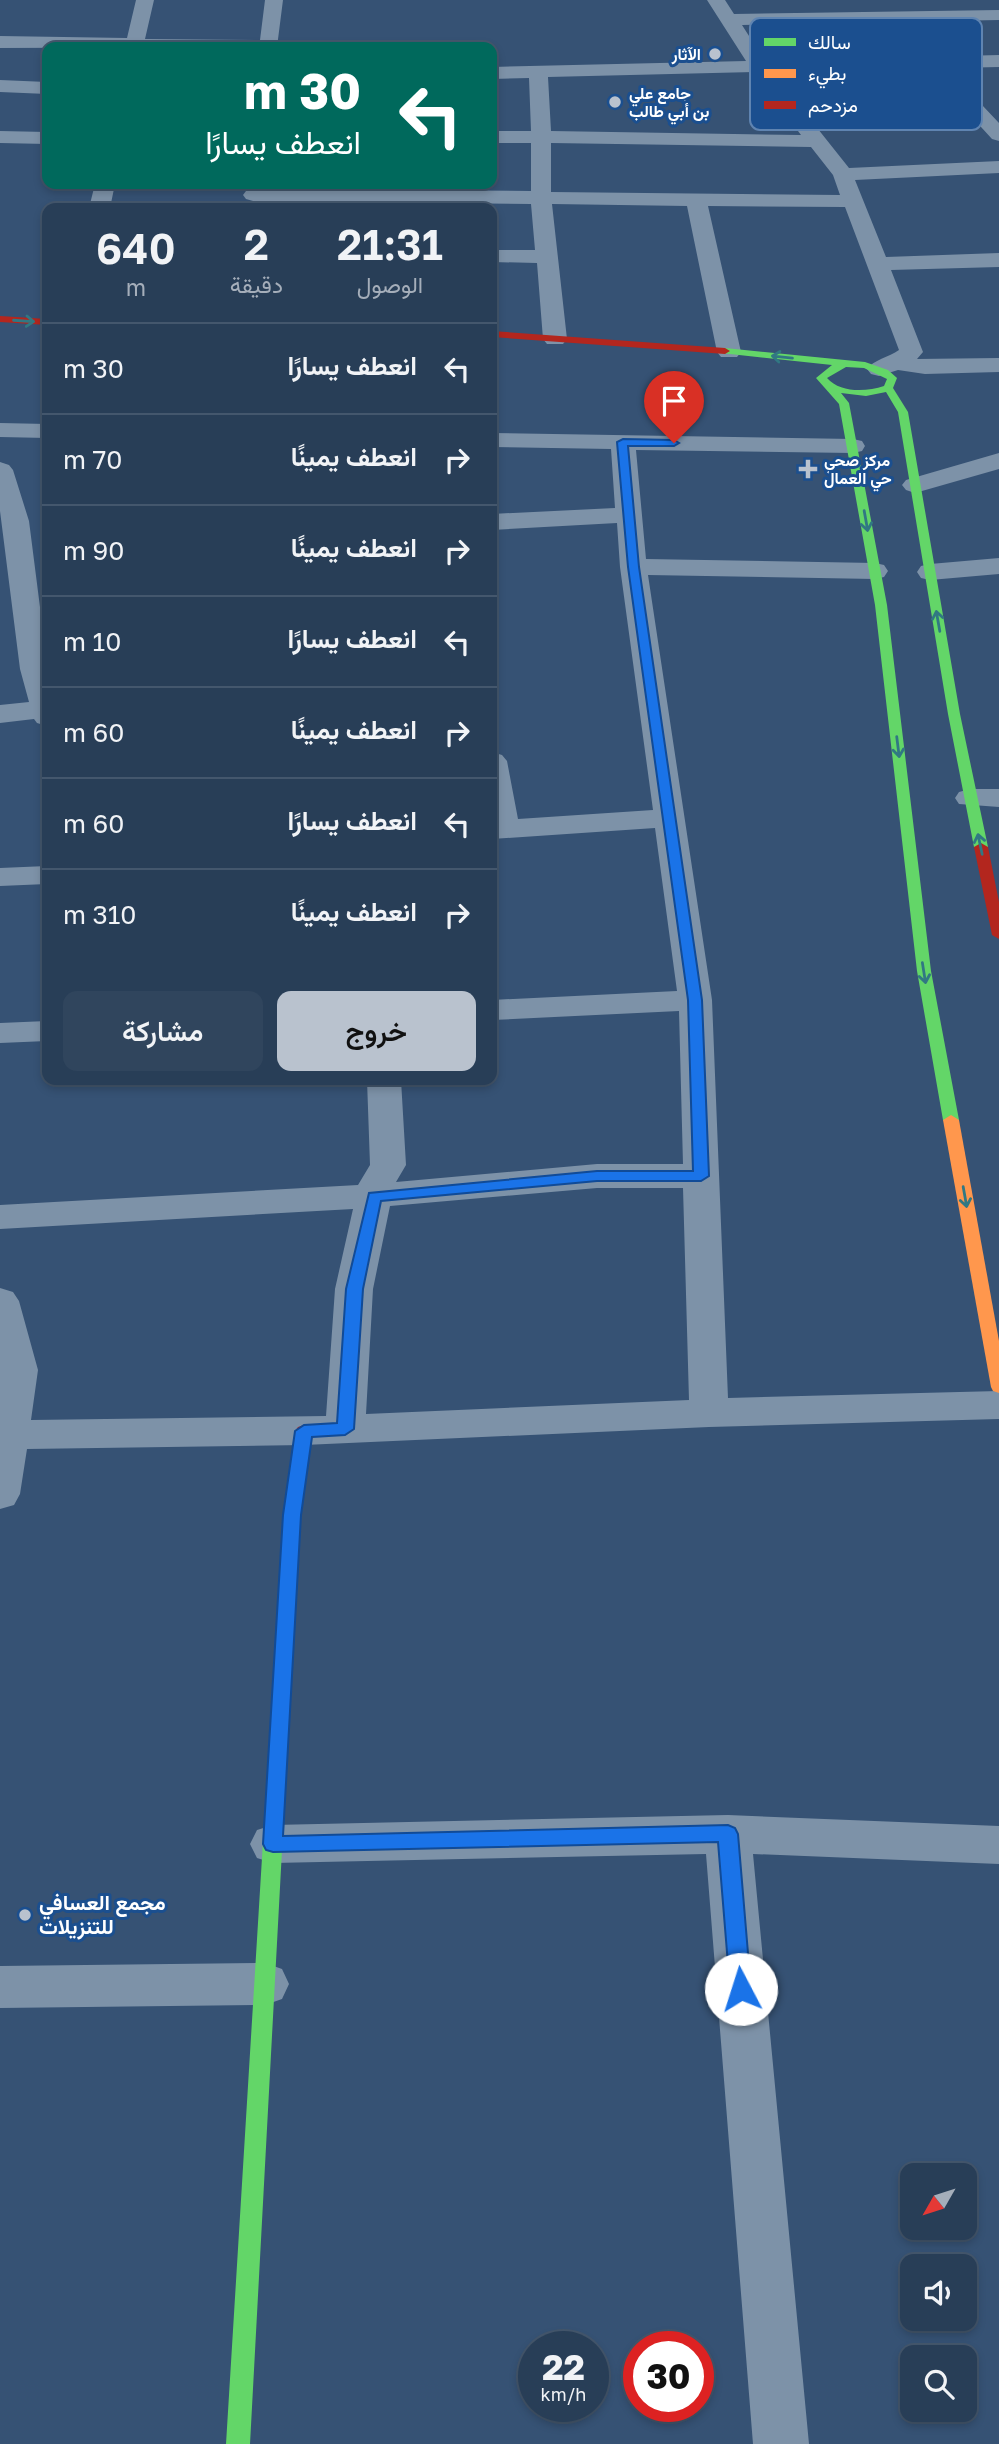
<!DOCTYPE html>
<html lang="ar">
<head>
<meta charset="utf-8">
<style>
	:root { --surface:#283e57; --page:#30455d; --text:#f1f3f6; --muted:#a5aeba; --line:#44576d; --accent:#b9c2ce }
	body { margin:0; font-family:"Golos Text",Vazirmatn,sans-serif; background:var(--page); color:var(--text); direction:rtl; height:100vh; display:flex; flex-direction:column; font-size:26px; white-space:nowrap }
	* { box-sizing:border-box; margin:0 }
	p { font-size:23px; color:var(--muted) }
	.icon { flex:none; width:38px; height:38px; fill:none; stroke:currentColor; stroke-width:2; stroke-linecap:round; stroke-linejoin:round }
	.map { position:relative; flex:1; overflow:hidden; direction:ltr }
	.sheet { position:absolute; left:42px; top:203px; width:455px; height:882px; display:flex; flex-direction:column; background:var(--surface); border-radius:14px; box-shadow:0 4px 10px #0003,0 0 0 2px var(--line); direction:rtl }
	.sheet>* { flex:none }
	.hud { position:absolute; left:42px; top:42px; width:455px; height:147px; border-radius:14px; box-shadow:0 4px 10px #0003,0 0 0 2px var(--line); direction:rtl; background:#00695c; color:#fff; overflow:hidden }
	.needle { width:46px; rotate:231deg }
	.tools { position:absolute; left:900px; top:2163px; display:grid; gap:14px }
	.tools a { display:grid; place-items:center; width:77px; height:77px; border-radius:14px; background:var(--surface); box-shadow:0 4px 10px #0003,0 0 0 2px var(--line); font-size:35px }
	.speed { position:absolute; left:518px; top:2331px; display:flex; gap:14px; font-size:35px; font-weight:700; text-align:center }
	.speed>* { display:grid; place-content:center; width:91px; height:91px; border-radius:50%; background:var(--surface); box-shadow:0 4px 10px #0003,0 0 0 2px var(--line); line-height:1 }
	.speed small { font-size:18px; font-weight:400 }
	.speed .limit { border:10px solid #d22; background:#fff; color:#111 }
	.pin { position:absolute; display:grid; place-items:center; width:60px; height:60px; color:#fff; margin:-72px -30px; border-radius:50% 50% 50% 0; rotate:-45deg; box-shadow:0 0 7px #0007 }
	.pin .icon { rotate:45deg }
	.me { position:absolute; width:77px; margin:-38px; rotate:355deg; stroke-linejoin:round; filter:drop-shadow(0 0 5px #0008) }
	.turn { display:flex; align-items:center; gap:24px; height:147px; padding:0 21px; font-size:32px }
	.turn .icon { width:91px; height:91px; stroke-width:2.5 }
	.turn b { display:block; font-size:49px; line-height:60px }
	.eta { display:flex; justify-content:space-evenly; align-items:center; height:119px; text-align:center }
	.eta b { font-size:42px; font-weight:600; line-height:49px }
	.primary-button { display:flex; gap:14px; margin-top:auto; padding:14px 21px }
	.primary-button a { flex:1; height:80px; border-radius:14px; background:var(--accent); color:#111; font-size:28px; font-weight:600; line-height:80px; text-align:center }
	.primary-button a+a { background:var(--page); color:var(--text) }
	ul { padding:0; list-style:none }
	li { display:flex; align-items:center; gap:21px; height:91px; padding:0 21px; border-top:2px solid var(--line) }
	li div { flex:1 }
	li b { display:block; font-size:26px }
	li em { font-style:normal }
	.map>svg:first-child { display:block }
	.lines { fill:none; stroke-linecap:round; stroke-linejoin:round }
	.street { fill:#7d92a8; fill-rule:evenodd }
	.fast { fill:#63d668; fill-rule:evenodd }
	.slow { fill:#ff974d; fill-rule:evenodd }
	.jam { fill:#b3261e; fill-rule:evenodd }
	.oneway { stroke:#317883 }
	.route { fill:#1a73e8; stroke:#114b97; stroke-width:2 }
	.poi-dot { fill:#b9c2ce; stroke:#1b4f8f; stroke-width:2.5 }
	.labels { text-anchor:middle; stroke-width:6; stroke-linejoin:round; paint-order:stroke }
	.far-poi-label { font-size:16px; font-weight:bold; fill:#fff; stroke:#1b4f8f; text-anchor:start }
	.near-poi-label { font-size:21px; font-weight:bold; fill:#fff; stroke:#1b4f8f; text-anchor:start }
	.key { fill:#1b4f8f; stroke:#5f84b1; stroke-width:2 }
	.key-label { font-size:19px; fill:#fff }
</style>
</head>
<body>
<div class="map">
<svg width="999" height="2444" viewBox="0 0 999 2444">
	<rect width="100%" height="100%" fill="#365274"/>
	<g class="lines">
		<path class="street" d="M136,0h18l-9,39 115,1 5,-40h18l-6,47 -277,1v-12l127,2z
			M707,0h18l9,14 265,-4v10l-257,5 23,36 234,-6v12l-227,5 33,41 155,-8 -11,-13 10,-6 7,2 33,35v18l-7,-2 -21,-23 -157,8 35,44 150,-7v12l-144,7 31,77 113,-4v14l-108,3 32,82 -6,7 82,-1v14l-74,2 -27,-4 -19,6 -8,-2 -4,-5c6,-9 22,-12 32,-19l-54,-143 -137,-1 33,146 -4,5h-16l-4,-5 -30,-146 -135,-2 15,135 -4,5h-16l-4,-5 -6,-76 -45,-1v-12h43l-4,-46 -278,-3 -7,-2 -3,-4 3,-4 7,-2 278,2v-48h-39v-12h39l-2,-53 -37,1v-12l254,-6zM754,72l47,63 -250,-4 -3,-54zM551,143l260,4 22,28 7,20 -289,-3z
			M0,80l47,2v12l-47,-2z
			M0,131l47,1v12l-47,-1z
			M95,184h20l-5,24h-21z
			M0,423l47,1v14l-47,-1z
			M492,433l361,6 9,2 3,5 -3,5 -9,2 -217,-3 10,109 229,4 9,2 4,6 -4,6 -9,2 -227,-4 64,425 16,398 271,-7v28l-290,8 -405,18 -277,4 -7,45 -6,11 -14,4v-221l13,4 6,9 19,69 -7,50 295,-4 9,-127 18,-80 -353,20v-24l358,-20 12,-20 -3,-85h34l5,85 -10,17 201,-18h86l-4,-153 -187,9v-20l185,-9 -22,-163 -163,11v-87l10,3 5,6 11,58 135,-9 -33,-243 -3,-44 -125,7v-16l123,-6 -4,-59 -119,-2zM597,1188h86l6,212 -323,14 7,-125 17,-83z
			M999,453v16l-84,24 -9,-3 -4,-5 4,-5z
			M0,462l9,3 4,5 16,51 18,141v64l-10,-3 -3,-4 -34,4v-18l29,-3 -9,-33 -20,-158z
			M999,558v16l-69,6 -9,-2 -4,-6 4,-6 9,-2z
			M970,789h29v18l-40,-3 -4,-6 4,-6z
			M47,866v18l-47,2v-18z
			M47,1021v20l-47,2v-20z
			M728,1815l271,11v38l-246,-10 56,590h-56l-47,-590 -433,9 -16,-5 -7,-14 7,-14 16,-5z
			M265,1963l17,6 7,15 -7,15 -17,6 -265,3v-42z"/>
		<path class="fast" d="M725,348l140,14 23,8 9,8 -4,10 15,24 52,302 28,133 -7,4 -7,-4 -26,-133 -50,-302 -12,-20 -20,4 -25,-3 8,10 38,202 44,366 28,149 -3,3 -5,2 -8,-5 -26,-149 -42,-366 -36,-201 -23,-26 16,-13 -111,-12v-4zM846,367l18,1 23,11 -3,7c-18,6 -44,7 -57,-8z
			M284,1639l7,2 2,5 -43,798h-24l49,-798 2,-5z"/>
		<path class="slow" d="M951,1115l8,5 40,221v52l-6,-2 -2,-4 -48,-267z"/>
		<path class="jam" d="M0,316l47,3v6l-47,-3z
			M492,331l233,17 5,3 -5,3 -233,-17z
			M981,843l7,4 11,55v37l-7,-4 -18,-88z
			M304,1425l6,2 3,4 -12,84 -8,131 -2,5 -7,2 -7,-2 -2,-5 8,-131 12,-84 3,-4z"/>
	</g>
	<defs><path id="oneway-shaft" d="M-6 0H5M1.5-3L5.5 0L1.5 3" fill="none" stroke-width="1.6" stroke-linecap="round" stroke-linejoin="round" transform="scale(1.75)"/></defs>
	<g class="oneway">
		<use href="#oneway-shaft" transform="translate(24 321) rotate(4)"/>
		<use href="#oneway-shaft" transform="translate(782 357) rotate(-174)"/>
		<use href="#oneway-shaft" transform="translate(866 521) rotate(80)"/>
		<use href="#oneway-shaft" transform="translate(938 621) rotate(-100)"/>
		<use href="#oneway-shaft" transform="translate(898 747) rotate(83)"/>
		<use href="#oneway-shaft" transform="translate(980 844) rotate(-102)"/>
		<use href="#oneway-shaft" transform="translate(924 973) rotate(81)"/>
		<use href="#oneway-shaft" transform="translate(965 1197) rotate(80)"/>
	</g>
	<path class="route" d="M623,439l51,1 5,3 -5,3h-46l11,121 63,433 7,176 -8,5h-104l-216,20 -18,88 -9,140 -9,6 -33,2 -11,78 -18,321 445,-11 7,3 3,6 13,155 -3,7 -7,2 -8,-2 -3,-7 -12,-147 -445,10 -7,-2 -3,-6 20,-329 12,-84 9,-6 33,-2 9,-134 23,-96 228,-22h96l-5,-171 -60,-433 -11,-125z"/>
	<g class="poi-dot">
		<circle cx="715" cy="54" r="7"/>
		<circle cx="615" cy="102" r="7"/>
		<path d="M804.5 458.5h7v7h7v7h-7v7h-7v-7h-7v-7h7z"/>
		<circle cx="25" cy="1915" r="7"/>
	</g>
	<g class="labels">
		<g class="far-poi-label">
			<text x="701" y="60" text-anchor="end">الآثار</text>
			<text x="629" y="99">جامع علي<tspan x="629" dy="18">بن أبي طالب</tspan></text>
			<text x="824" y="466">مركز صحي<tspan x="824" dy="18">حي العمال</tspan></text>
		</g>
		<g class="near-poi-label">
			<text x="39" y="1910">مجمع العسافي<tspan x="39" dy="24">للتنزيلات</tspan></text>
		</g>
	</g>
	<rect x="750" y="18" width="232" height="112" rx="10" class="key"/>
	<rect x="764" y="38" width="32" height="8" fill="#63d668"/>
	<rect x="764" y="69" width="32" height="9" fill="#ff974d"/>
	<rect x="764" y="101" width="32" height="8" fill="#b3261e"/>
	<g class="key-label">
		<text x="808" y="49">سالك</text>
		<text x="808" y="80">بطيء</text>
		<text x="808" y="112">مزدحم</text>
	</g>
</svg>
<div class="tools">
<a><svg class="needle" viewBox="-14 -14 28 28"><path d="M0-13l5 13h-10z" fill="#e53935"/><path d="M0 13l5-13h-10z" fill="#a5aeba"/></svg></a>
<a><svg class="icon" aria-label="sound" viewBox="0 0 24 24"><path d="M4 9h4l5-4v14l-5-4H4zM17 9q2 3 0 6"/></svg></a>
<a><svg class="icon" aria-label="search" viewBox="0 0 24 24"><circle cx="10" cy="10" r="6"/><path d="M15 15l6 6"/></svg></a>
</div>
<div class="speed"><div>22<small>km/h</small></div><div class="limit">30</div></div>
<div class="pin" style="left:674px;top:443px;background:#d93025"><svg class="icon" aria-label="arrive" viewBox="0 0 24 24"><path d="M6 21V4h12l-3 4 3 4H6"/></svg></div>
<svg class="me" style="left:741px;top:1989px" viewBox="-20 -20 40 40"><circle r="19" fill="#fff"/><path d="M0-13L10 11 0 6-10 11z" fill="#1a73e8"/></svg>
<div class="hud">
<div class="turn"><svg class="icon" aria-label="left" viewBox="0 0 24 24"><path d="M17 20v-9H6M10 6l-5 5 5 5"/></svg><div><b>30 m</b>انعطف يسارًا</div></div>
</div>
<section class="sheet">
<div class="eta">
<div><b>21:31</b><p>الوصول</p></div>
<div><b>2</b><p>دقيقة</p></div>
<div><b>640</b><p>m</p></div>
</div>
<ul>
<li><svg class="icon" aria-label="left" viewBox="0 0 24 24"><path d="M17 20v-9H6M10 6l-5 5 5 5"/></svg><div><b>انعطف يسارًا</b></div><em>30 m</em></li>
<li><svg class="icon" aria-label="right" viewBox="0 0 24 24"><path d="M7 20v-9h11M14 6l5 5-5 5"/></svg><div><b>انعطف يمينًا</b></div><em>70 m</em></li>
<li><svg class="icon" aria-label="right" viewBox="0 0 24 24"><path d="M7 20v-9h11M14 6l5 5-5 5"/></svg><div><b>انعطف يمينًا</b></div><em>90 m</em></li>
<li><svg class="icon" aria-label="left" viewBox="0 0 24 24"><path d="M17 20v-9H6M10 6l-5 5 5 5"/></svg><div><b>انعطف يسارًا</b></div><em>10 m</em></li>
<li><svg class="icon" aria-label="right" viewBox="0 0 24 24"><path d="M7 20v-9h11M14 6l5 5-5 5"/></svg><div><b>انعطف يمينًا</b></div><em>60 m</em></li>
<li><svg class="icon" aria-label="left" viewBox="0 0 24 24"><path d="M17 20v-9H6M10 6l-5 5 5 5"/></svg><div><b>انعطف يسارًا</b></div><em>60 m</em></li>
<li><svg class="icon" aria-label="right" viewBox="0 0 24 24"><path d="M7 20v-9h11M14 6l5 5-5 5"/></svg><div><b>انعطف يمينًا</b></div><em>310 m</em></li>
</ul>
<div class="primary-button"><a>خروج</a><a>مشاركة</a></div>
</section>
</div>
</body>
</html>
